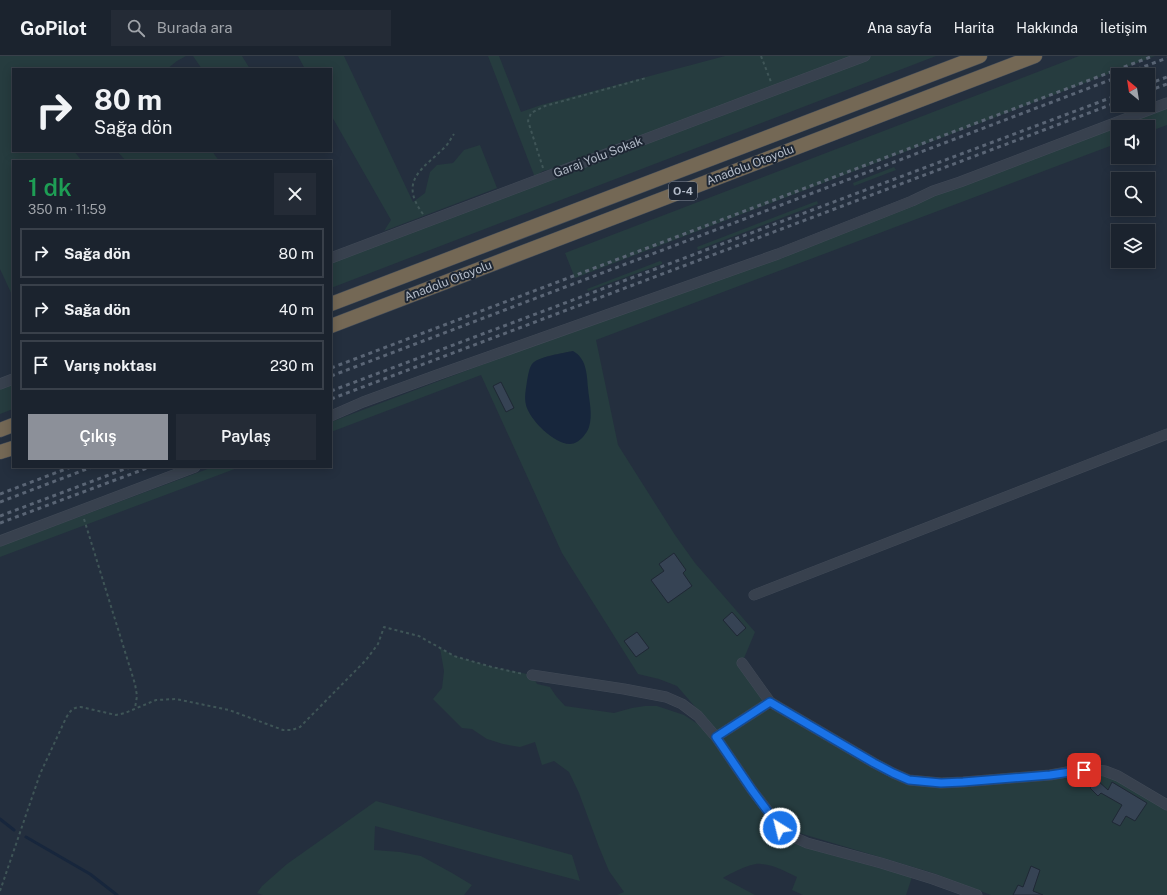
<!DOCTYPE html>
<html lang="tr">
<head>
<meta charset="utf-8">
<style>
	:root { --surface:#1b232e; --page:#242b36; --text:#f1f3f6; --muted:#a0a4aa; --line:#39404a; --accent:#8c9099 }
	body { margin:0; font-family:"Public Sans",sans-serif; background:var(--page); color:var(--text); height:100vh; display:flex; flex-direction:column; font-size:15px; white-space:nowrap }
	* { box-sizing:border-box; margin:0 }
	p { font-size:13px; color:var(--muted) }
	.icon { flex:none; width:22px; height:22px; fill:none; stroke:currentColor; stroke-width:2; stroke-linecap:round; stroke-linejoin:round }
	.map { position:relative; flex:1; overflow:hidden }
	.panel { position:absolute; left:12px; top:104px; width:320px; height:308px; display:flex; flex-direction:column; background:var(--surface); border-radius:0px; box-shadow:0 2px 10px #0003,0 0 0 1px var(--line) }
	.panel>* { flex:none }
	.top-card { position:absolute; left:12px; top:12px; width:320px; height:84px; border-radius:0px; box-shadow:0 2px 10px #0003,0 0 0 1px var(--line); background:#1b232e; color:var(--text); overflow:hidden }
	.needle { width:26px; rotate:330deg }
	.tools { position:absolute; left:1111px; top:12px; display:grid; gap:8px }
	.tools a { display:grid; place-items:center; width:44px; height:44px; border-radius:0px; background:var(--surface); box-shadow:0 2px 10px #0003,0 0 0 1px var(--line); font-size:20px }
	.pin { position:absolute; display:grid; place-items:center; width:34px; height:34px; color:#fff; margin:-17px; border-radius:8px; box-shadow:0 2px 6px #0006 }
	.me { position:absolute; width:44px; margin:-22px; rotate:324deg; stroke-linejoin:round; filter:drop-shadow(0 0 3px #0008) }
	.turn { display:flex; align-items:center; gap:14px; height:84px; padding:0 16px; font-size:18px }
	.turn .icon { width:52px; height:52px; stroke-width:2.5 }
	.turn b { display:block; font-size:28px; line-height:34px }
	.round { display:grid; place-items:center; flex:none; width:42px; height:42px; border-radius:0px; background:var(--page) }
	.head { display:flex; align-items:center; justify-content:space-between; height:68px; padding:0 16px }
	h1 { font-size:24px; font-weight:600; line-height:30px; color:#1e9e55 }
	.button { display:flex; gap:8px; margin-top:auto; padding:8px 16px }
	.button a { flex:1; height:46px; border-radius:0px; background:var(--accent); color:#fff; font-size:16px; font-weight:600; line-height:46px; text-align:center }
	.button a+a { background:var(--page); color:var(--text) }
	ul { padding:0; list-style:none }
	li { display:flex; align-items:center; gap:12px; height:50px; margin:0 8px 6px; padding:0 8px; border:2px solid var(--line); border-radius:0px }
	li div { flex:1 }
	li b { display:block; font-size:15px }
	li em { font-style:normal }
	header { display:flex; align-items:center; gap:24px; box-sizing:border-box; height:56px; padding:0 20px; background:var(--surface); border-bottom:1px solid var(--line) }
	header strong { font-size:19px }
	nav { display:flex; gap:22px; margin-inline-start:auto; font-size:14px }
	.search { width:280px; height:36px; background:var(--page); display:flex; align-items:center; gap:10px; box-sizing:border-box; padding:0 14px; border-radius:0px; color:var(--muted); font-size:15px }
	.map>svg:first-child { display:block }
	.green { fill:#263c3f; fill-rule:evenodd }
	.water { fill:#17263c }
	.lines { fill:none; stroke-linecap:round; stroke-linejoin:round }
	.stream { stroke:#17263c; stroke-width:3 }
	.building { fill:#364354; stroke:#1f2835 }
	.minor-casing { stroke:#414a57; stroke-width:11 }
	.highway-casing { stroke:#434c59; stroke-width:15 }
	.path { stroke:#3f5557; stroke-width:2; stroke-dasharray:3 3; stroke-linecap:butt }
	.minor { stroke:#38414e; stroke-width:10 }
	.highway { stroke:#746855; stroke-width:14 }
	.rail { stroke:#5a6575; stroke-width:3; stroke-dasharray:4 4; stroke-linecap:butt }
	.route-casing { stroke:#114b97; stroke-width:10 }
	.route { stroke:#1a73e8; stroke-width:7 }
	.labels { text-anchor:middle; stroke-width:4; stroke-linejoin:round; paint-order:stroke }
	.shield { fill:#1d2633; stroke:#878f9c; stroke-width:1 }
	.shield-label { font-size:11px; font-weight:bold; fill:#b4bcc9 }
	.street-label { font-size:12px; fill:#b4bcc9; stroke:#1d2633 }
</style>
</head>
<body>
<header>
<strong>GoPilot</strong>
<div class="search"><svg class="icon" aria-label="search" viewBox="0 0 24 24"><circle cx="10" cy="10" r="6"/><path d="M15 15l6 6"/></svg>Burada ara</div>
<nav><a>Ana sayfa</a><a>Harita</a><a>Hakkında</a><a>İletişim</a></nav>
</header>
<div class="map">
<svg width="1167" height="839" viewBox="0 0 1167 839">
	<rect width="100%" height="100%" fill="#242f3e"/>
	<path class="green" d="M0,0h186l-9,5 -10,8h-154v82h61l8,10h-69v136l-13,-28z
		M193,0h49l8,13h-48z
		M298,0h46l69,146 12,-9 5,-21 7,-7 16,-2 11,-13 16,-5 17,43 -113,43 7,-11 -60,-105v-46h-26z
		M488,0h11l22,56 20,-7 184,-49h127l-295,112 -14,3 -6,4h-3z
		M870,0h66l-605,232v-26z
		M1079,0h76l-580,222 -10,-25z
		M1167,51v18l-19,7v-5h-30v16l-522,197 22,105 57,90 20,28 60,69 -13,31 28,39 -54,35 -20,-29 -19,-22 -18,-7 -21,-5 -76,-121 -81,-178 -150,57v-10l261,-99zM573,295l-6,93 -16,-8 -12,-10 -9,-12 -4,-9 10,-44 12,-5z
		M117,95h95l7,10h-93z
		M894,111l2,3 -42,16 -1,-3z
		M817,145l1,3 -120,46 -1,-3z
		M660,205l2,1v2l-74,27 -1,-2z
		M13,327v26l-13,5v-26z
		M213,411h27l-240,90v-11z
		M440,592l14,8 38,11 40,8 5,9 13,3 6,9 9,10 49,7 18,-5 13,-2h12l27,9 17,11 14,17 65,91 10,7 13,6 109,30 -6,18h-103l-11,-5 5,-13c-11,-5 -23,-12 -36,-13 -8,-2 -30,9 -38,14l32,17h-138l7,-3 -15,-21 -10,-24 -20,-54 -10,-21 -15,-11 -12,4 -7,-23 -15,5 -17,-3 -16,-5 -15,-10 -10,-1 -29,-29 9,-11 2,-17z
		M773,653l133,73 179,-10 29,6 53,32v85h-176l-58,-22 -137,-41 -16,-14 -38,-50 -20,-30 44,-28z
		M376,745l196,54 8,26 -205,-55 -1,24 26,2 21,4 31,17 20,12 -8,10h-201l-6,-2 5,-7 25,-22z"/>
	<path class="water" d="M573,295c13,7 14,22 15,37 1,12 5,27 1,39 -1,4 -4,7 -6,10 -4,4 -8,7 -13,7 -16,0 -40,-24 -44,-39 -2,-8 0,-16 1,-24 1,-5 2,-13 5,-17 5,-7 32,-11 41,-13z"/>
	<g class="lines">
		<path class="stream" d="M0,763l14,11
			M26,781l64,37 27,21"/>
	</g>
	<path class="building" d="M501,326l13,26 -8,4 -13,-26z
		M674,497l12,17 -3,3 9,13 -24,17 -17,-23 13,-9 -5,-7z
		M732,556l14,16 -9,8 -14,-16z
		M637,576l12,16 -13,9 -12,-16z
		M1097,724l11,10 4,-8 35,21 -12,18 -9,-5 -6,10 -8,-4 10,-17 -21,-12 -3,3 -8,-8z
		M1031,810l9,4 -7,21 10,4h-30l5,-10 5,2z"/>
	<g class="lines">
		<g class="minor-casing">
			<path id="minor" d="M331,202l534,-202
				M0,328l13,-5
				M331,360l32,-14 74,-27 341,-121 134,-53 21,-10 27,-9 207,-79
				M0,485l195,-74
				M754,539l413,-161
				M742,607l28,39 104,61 19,10 16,7 32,3 22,-1 87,-7 34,-6 13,1 8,1 13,5 49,29
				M532,619l92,14 42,8 16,7 16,12 18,21
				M770,646l-54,35 36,53 29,38 6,6 20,9 74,20 52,16 44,16"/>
		</g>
		<g class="highway-casing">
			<path id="highway" d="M331,248l649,-248
				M331,270l704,-270
				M0,374l13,-5
				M0,396l13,-4"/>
		</g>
		<path class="path" d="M761,0l10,26
			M543,112l-15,-47 3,-8 14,-7 101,-28
			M423,158c-25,-34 0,-45 22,-67 4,-4 6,-9 9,-13
			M84,463l51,165 2,12 -2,12
			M0,835l40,-117 26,-56c4,-7 7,-11 15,-11l35,8 9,-2 31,-13 20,-1 53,11 54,20h9l8,-3 66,-67 12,-16 6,-17 35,9 35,20 38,11 31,7"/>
		<use href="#minor" class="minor"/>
		<use href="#highway" class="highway"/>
		<path class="rail" d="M1122,19l45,-17
			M1148,28l19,-7
			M1148,35l19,-7
			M331,312l822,-312
			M331,320l787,-299
			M331,335l787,-296
			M331,343l787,-297
			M0,438l71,-27
			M0,446l92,-35
			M0,460l130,-49
			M0,467l150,-56"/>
	</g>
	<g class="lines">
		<g class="route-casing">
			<path id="route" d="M780,772l-28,-38 -36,-53 54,-35 104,61 19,10 16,7 32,3 22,-1 87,-7 34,-5"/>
		</g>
		<use href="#route" class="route"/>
	</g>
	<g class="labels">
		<rect class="shield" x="669" y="126" width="28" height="18" rx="3"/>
		<g class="shield-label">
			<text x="683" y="139">O-4</text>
		</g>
		<g class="street-label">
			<text transform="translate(598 101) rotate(-21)" y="4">Garaj Yolu Sokak</text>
			<text transform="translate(750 109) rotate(-21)" y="4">Anadolu Otoyolu</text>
			<text transform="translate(448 225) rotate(-21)" y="4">Anadolu Otoyolu</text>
		</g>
	</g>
</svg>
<div class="tools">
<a><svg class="needle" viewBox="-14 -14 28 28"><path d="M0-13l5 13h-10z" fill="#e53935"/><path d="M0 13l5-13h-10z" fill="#a0a4aa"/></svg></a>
<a><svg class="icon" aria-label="sound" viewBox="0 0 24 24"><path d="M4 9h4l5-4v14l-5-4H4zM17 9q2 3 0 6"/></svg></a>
<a><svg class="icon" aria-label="search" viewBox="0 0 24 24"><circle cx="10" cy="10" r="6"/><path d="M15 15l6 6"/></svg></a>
<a><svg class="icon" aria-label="layers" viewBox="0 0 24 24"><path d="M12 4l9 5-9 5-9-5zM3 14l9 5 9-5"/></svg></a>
</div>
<div class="pin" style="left:1084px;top:714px;background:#d93025"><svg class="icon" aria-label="arrive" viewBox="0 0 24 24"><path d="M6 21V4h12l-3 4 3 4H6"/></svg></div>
<svg class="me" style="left:780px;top:772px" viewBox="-20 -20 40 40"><circle r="17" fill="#1a73e8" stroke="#fff" stroke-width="3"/><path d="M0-11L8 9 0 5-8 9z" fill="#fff"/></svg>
<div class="top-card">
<div class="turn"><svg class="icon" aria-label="right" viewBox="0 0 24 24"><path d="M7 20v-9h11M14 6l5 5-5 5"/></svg><div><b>80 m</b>Sağa dön</div></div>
</div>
<section class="panel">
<div class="head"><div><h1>1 dk</h1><p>350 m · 11:59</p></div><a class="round"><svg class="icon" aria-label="close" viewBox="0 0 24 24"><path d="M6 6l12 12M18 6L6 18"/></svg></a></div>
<ul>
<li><svg class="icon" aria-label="right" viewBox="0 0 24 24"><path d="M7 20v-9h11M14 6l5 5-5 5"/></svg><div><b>Sağa dön</b></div><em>80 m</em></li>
<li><svg class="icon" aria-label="right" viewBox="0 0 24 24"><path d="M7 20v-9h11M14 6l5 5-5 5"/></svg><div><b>Sağa dön</b></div><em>40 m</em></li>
<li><svg class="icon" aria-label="arrive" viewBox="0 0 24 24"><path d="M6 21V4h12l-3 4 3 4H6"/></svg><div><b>Varış noktası</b></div><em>230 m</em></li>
</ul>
<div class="button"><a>Çıkış</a><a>Paylaş</a></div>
</section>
</div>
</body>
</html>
